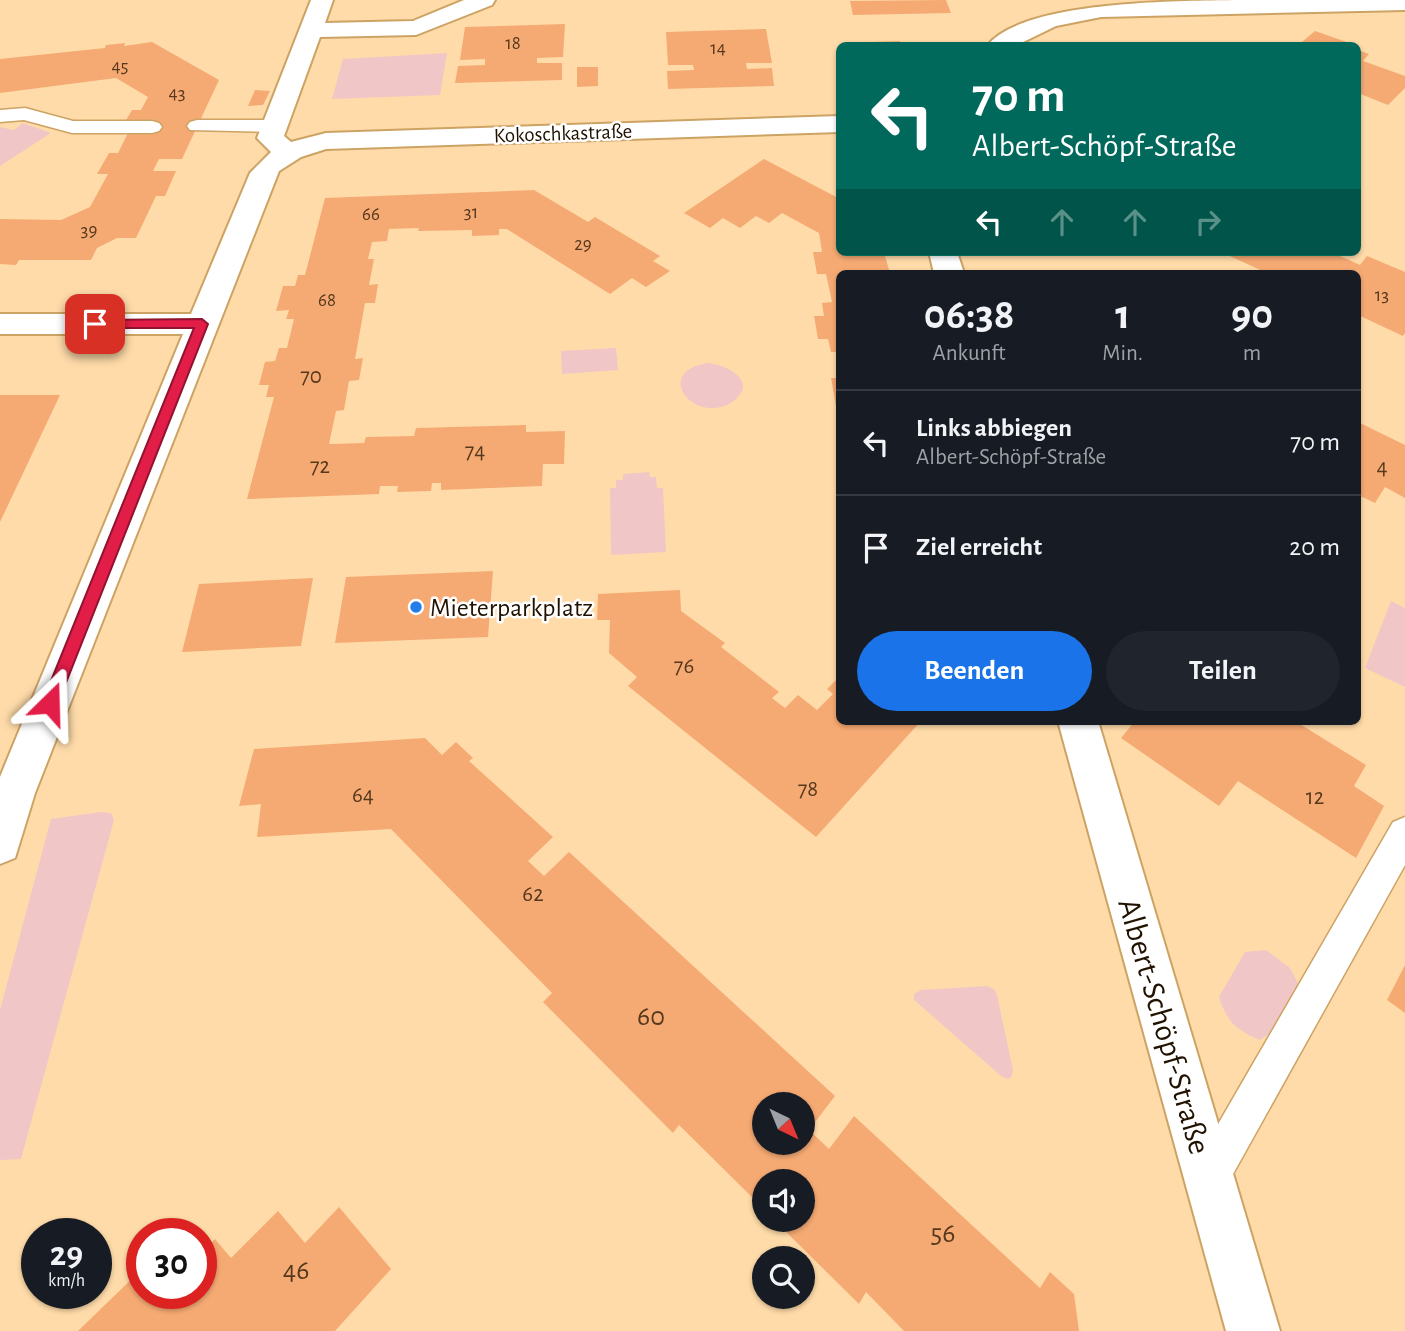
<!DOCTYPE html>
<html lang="de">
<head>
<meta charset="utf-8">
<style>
	:root { --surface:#171b24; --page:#20242c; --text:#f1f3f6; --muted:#9ea1a6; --line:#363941; --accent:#1a73e8 }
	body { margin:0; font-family:"Alegreya Sans",sans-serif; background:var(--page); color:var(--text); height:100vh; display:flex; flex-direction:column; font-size:26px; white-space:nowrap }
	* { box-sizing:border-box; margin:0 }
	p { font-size:23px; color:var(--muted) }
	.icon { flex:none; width:38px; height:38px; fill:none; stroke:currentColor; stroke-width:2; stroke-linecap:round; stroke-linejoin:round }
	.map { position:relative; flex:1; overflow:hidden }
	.sheet { position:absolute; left:836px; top:270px; width:525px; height:455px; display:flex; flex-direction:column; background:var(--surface); border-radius:10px; box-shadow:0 2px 5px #0004 }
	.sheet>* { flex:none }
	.top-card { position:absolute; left:836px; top:42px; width:525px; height:214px; border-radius:10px; box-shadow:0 2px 5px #0004; background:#00695c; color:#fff; overflow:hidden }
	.needle { width:46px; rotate:137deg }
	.fabs { position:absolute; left:752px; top:1092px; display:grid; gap:14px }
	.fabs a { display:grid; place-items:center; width:63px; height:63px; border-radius:50%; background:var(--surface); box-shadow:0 2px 5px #0004; font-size:35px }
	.speed { position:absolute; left:21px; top:1218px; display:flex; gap:14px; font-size:35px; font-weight:700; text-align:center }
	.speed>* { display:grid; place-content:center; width:91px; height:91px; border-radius:50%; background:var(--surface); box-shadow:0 2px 5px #0004; line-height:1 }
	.speed small { font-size:18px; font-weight:400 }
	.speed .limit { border:10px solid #d22; background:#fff; color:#111 }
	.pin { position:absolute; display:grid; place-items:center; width:60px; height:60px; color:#fff; margin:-30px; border-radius:14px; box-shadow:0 4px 10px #0006 }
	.me { position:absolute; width:77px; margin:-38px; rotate:22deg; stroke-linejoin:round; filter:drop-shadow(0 0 5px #0008) }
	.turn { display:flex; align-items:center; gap:24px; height:147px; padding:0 21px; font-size:32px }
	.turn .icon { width:91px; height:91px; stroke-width:2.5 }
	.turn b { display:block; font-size:49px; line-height:60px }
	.lanes { display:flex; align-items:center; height:66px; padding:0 21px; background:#0003; justify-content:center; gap:35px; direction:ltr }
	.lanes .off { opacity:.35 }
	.eta { display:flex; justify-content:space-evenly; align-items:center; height:119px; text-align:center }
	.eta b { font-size:42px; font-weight:700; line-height:49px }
	.button { display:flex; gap:14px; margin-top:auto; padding:14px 21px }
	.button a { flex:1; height:80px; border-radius:42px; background:var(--accent); color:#fff; font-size:28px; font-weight:700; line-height:80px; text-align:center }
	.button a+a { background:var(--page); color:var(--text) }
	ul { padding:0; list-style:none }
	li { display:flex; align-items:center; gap:21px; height:105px; padding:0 21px; border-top:2px solid var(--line) }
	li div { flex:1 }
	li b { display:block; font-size:26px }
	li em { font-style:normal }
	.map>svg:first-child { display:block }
	.green { fill:#f1c6c7 }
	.building { fill:#f6aa73; fill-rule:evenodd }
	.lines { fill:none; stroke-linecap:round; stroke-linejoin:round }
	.lane-casing { stroke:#cda364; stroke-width:3 }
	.street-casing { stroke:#cda364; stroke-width:4 }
	.lane { fill:#fff; fill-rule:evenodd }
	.street { fill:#fff; fill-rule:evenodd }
	.route { fill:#e11d48; stroke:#92132f; stroke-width:2 }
	.poi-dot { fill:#257de7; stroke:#fff; stroke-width:2.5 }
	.labels { text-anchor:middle; stroke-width:5; stroke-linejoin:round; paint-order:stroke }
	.far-number-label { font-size:19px; fill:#56381d }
	.far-street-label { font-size:21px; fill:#211200; stroke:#fff }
	.number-label { font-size:23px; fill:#56381d }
	.poi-label { font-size:26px; fill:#211200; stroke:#fff; text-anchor:start }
	.near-number-label { font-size:28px; fill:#56381d }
	.near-street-label { font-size:32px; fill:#211200; stroke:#fff }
</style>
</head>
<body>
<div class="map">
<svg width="1405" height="1331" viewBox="0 0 1405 1331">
	<rect width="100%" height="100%" fill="#ffdba9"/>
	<path class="green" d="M447,53l-7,42 -108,4 11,-40z
		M23,123l28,10 -51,33v-39l14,3z
		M616,348l2,22 -56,4 -1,-23z
		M708,363c20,2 52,19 24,39 -37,24 -81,-30 -24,-39z
		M649,472l1,5h6l1,11h6l3,64 -55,3 -1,-67h6v-8h7v-6z
		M1391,601l14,7v79l-40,-19z
		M101,812l10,1 3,7 -93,339 -21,1v-150l51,-191z
		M1266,950l24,18 9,17 -30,49 -9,6c-24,-10 -33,-18 -41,-43l26,-45z
		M987,986l7,3 3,6 16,75 -1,6 -4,3 -7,-3 -87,-76v-6l7,-4z"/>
	<path class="building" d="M946,0l5,13 -98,2 -3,-14z
		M565,24l-2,33 -26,1v5h25v17l-107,3 3,-17 27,-1v-6l-25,1 5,-33z
		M766,29l6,34h-26l1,6 25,-1 2,18 -106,3 -1,-18 27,-1 -1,-5h-25l-2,-33z
		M1315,31l40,14v1h-58z
		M900,41l1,5h-34v-4z
		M152,42l67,38 -37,79h-23l-6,12h23l-11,25h-9l-20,42h-19l-20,10 -6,12h-72l-3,5 -16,-1v-45l61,1 29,-13 18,-33h-11l12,-21h9l10,-20h21l6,-13h-29l6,-10h9l7,-13 -32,-19 -116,15v-34l105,-11 1,-3 19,-2 -1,3z
		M1358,50l11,4 -6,7 42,15v12l-17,17 -30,-12z
		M577,67h21v19l-21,1z
		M255,90l15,1 -7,14 -15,1z
		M764,159l76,40v53h56l1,3 -12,1 5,17h-50v79h-9l-3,-13h-10l-4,-23h10l-2,-13 10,-1 -6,-28h-9l-4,-22h9l-3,-19 -37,-20 -13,10 -13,-7 -16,12 -17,-10 -13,10 -26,-15z
		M534,190l54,32 7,-5 65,39 -7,5 17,10 -24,16 -14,-9 -22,16 -103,-65h-8v6l-27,1v-6l-54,1 1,-3 -30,1 -2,12 -15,1 -4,17h6l-5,26 9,-1 -3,19h-10l-10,56 8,-1 -4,22 -10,1 -5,29 -8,1 -7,33 35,-1 2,-6 48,-1 2,-8 110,-3v7l39,-1 -1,33h-21l-1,22 -101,4v-7h-9l-1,8 -34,1 1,-6h-18l-1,8 -132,5 27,-102h-8l3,-12h-10l6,-23 10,-1 4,-13h8l7,-29h-8l3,-9 -13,1 7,-25h12l3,-11h7l20,-77z
		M1221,252h110l29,13 7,-9 38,16v61l-2,3 -45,-21v-42h-91z
		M831,378h9v45h-1z
		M0,395h60l-60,127z
		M1358,422l47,23v53l-20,-11 -10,16 -17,-8z
		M493,571l-5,66 -153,6 11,-66z
		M313,578l-12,68 -119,6 17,-68z
		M680,590l1,21 44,32 -4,4 58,45 -7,6 13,10 13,-13 19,15 16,-16 -6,-5 13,-13v45h81l-105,116 -188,-151 9,-9 -28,-24 1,-33h-13l1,-26z
		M1135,721h160l71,44 -12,21 30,20 -28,52 -118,-77 -19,25 -98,-68z
		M425,738l17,17 14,-13 17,16 -4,3 84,76 -25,24 16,15 25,-24 266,244 -26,34 20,19 25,-33 186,172 10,-16 24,22 5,37h-175l-38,-39 -7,12 -85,-84h29v-39h-38v29l-86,-85 -6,8 -130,-131 9,-9 -161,-164 -134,8 4,-33 -22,2 15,-57zM765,1104h38v39h-38z
		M1405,965v48l-18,-13z
		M339,1207l52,62 -56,62h-257l64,-62v24h59v-40l14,-14 16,19 47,-47 27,32z"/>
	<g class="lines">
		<g class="lane-casing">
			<path id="lane" d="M25,108l48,13h79l7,2 3,4 -3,4 -7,2h-80l-48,-13 -24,2v-12z
				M197,120h78l7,2 3,4 -3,4 -7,2 -85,-2 -3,-4 3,-4z
				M1405,817v48l-182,327 -14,6 -14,-6 -6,-14 6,-14 198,-342z"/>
		</g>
		<g class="street-casing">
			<path id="street" d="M311,0h22l-8,23 88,-2 51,-21h31l-3,5 -76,30 -96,2 -36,99 7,6 35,-9 514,-17v16l-514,17 -25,8 -22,14 -244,622 -20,65 -15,6v-87l183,-443h-183v-20h191l59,-141 21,-21 -14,-14z
				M1238,0h167v10l-304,7 -45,9 -41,20h-28c35,-46 195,-45 251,-46z
				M929,252h28l7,21h-30z
				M1058,721h40l182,610h-54z"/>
		</g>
		<use href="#lane" class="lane"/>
		<use href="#street" class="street"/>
	</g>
	<path class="route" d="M202,319l6,5 -150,379 -2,5h-12l-2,-5 152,-375h-99l-6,-4 6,-4z"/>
	<circle class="poi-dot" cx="416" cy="607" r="7"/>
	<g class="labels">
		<g class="far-number-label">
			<text x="513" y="49">18</text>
			<text x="718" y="54">14</text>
			<text x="120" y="72">45</text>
			<text x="177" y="99">43</text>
			<text x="471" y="218">31</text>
			<text x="371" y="220">66</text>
			<text x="89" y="236">39</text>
			<text x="583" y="250">29</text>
			<text x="1382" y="301">13</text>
			<text x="327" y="306">68</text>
		</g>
		<g class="far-street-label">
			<text transform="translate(563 133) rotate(-2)" y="7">Kokoschkastraße</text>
		</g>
		<g class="number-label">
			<text x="311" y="383">70</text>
			<text x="475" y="458">74</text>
			<text x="320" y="473">72</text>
			<text x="1382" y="474">4</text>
			<text x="684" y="673">76</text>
			<text x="808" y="796">78</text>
			<text x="363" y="802">64</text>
			<text x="1315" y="804">12</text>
			<text x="533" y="901">62</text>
		</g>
		<g class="poi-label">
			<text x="430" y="616">Mieterparkplatz</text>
		</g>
		<g class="near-number-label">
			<text x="651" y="1025">60</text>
			<text x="943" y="1242">56</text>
			<text x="296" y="1279">46</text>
		</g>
		<g class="near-street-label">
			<text transform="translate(1165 1026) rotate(74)" y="11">Albert-Schöpf-Straße</text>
		</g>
	</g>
</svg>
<div class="fabs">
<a><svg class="needle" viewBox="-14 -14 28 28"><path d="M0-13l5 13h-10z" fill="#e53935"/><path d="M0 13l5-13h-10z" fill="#9ea1a6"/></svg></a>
<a><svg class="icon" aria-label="sound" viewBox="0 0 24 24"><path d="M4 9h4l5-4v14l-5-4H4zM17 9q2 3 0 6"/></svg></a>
<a><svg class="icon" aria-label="search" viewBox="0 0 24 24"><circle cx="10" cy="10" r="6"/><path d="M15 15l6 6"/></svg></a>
</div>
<div class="speed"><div>29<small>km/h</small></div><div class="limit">30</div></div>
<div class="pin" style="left:95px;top:324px;background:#d93025"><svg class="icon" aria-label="arrive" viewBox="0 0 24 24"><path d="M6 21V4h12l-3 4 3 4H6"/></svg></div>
<svg class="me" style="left:50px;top:703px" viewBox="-20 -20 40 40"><path d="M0-17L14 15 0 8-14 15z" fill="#e11d48" stroke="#fff" stroke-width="4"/></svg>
<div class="top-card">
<div class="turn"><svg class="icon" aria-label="left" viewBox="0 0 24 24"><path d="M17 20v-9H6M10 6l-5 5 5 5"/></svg><div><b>70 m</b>Albert-Schöpf-Straße</div></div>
<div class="lanes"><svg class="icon" aria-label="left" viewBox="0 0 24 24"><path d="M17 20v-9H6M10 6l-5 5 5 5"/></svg><svg class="icon off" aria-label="ahead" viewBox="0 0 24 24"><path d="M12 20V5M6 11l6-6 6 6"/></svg><svg class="icon off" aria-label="ahead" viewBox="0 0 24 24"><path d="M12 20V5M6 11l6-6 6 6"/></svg><svg class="icon off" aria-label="right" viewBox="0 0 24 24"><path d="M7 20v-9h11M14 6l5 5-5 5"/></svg></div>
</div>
<section class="sheet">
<div class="eta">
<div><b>06:38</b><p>Ankunft</p></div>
<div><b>1</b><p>Min.</p></div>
<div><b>90</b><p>m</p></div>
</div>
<ul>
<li><svg class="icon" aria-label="left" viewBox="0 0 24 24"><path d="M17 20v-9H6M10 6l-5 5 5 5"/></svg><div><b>Links abbiegen</b><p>Albert-Schöpf-Straße</p></div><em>70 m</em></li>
<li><svg class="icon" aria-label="arrive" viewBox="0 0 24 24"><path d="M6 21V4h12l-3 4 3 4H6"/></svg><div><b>Ziel erreicht</b></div><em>20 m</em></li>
</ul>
<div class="button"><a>Beenden</a><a>Teilen</a></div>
</section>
</div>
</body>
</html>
